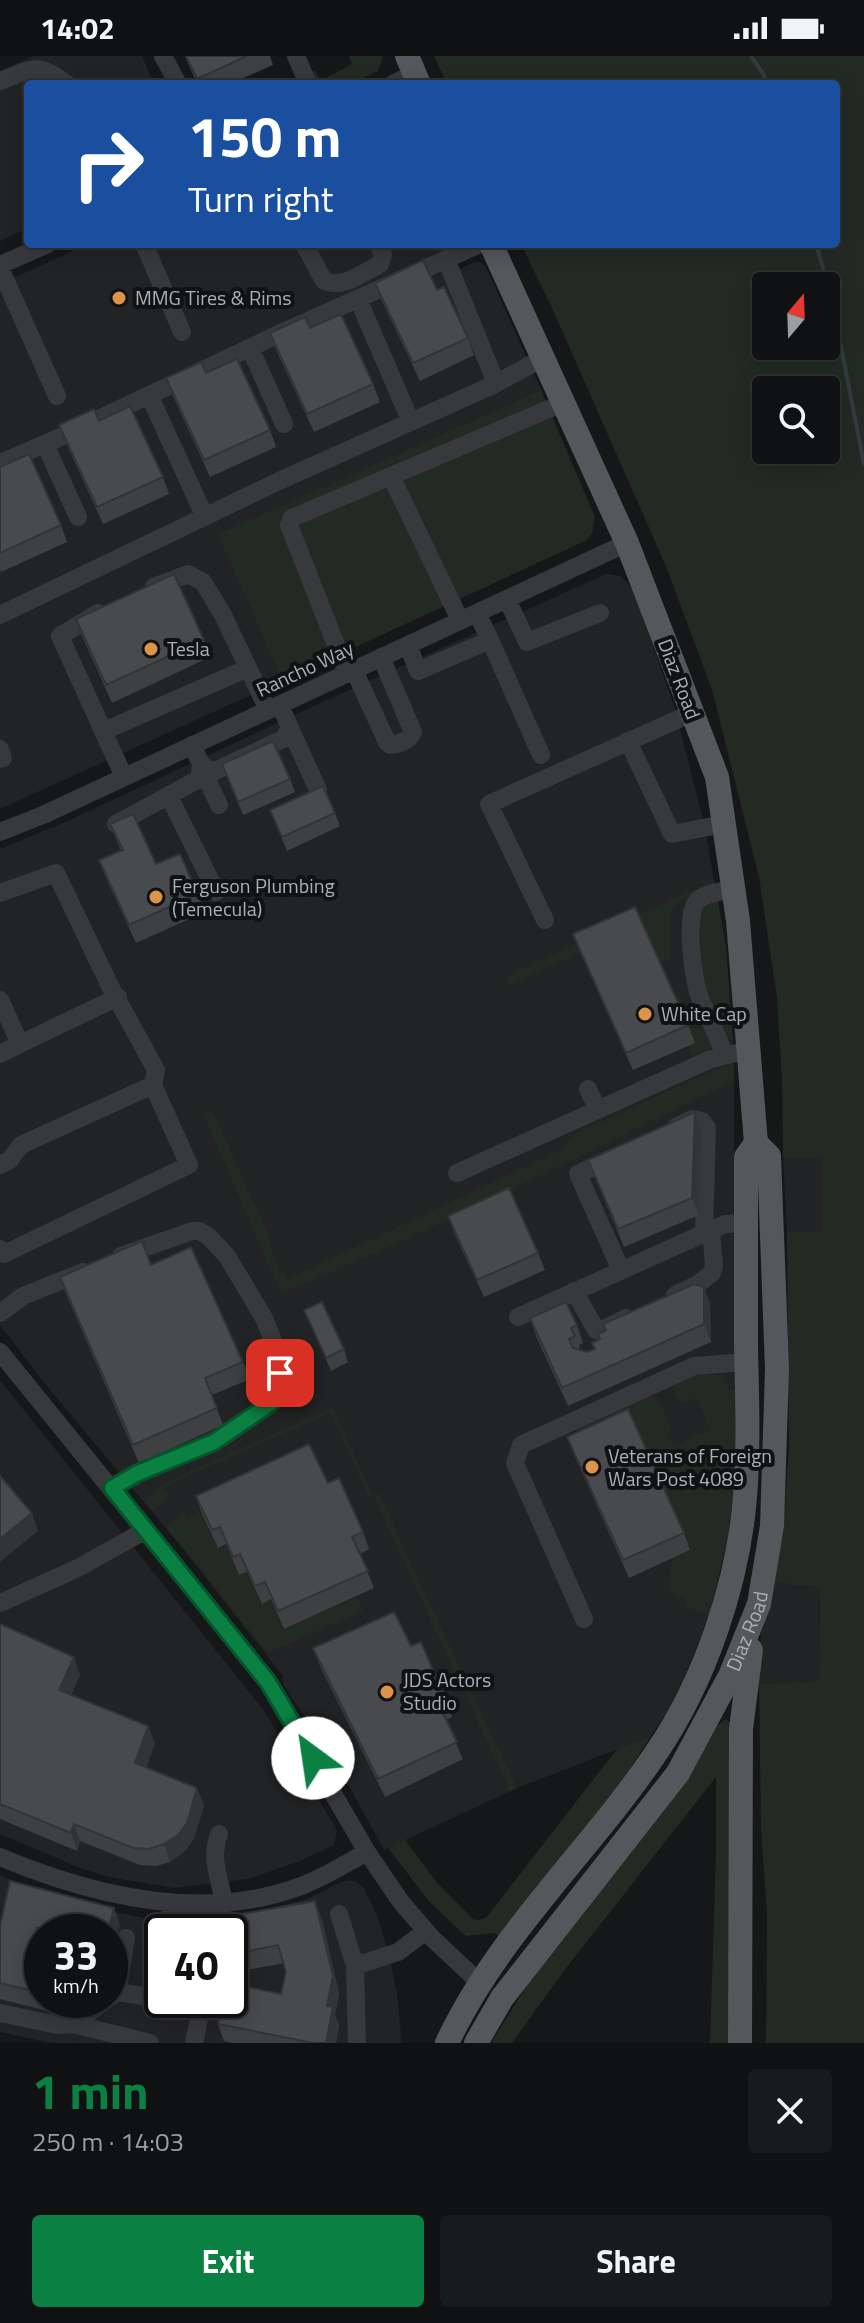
<!DOCTYPE html>
<html lang="en">
<head>
<meta charset="utf-8">
<style>
	:root { --surface:#101112; --page:#191a1b; --text:#f1f3f6; --muted:#9c9d9f; --line:#303132; --accent:#0b8043 }
	body { margin:0; font-family:"Titillium Web",sans-serif; background:var(--page); color:var(--text); height:100vh; display:flex; flex-direction:column; font-size:30px; white-space:nowrap }
	* { box-sizing:border-box; margin:0 }
	p { font-size:26px; color:var(--muted) }
	.icon { flex:none; width:44px; height:44px; fill:none; stroke:currentColor; stroke-width:2; stroke-linecap:round; stroke-linejoin:round }
	.map { position:relative; height:1987px; overflow:hidden }
	.side { display:flex; flex-direction:column; background:var(--surface); flex:1 }
	.side>* { flex:none }
	.banner { position:absolute; left:24px; top:24px; width:816px; height:168px; border-radius:8px; box-shadow:0 4px 20px #0003,0 0 0 2px var(--line); background:#1a4fa0; color:#fff; overflow:hidden }
	.needle { width:52px; rotate:19deg }
	.fabs { position:absolute; left:752px; top:216px; display:grid; gap:16px }
	.fabs a { display:grid; place-items:center; width:88px; height:88px; border-radius:8px; background:var(--surface); box-shadow:0 4px 20px #0003,0 0 0 2px var(--line); font-size:40px }
	.speed { position:absolute; left:24px; top:1858px; display:flex; gap:16px; font-size:40px; font-weight:700; text-align:center }
	.speed>* { display:grid; place-content:center; width:104px; height:104px; border-radius:50%; background:var(--surface); box-shadow:0 4px 20px #0003,0 0 0 2px var(--line); line-height:1 }
	.speed small { font-size:20px; font-weight:400 }
	.speed .limit { border:4px solid #111; border-radius:12px; background:#fff; color:#111 }
	.pin { position:absolute; display:grid; place-items:center; width:68px; height:68px; color:#fff; margin:-34px; border-radius:16px; box-shadow:0 4px 12px #0006 }
	.me { position:absolute; width:88px; margin:-44px; rotate:329deg; stroke-linejoin:round; filter:drop-shadow(0 0 6px #0008) }
	.turn { display:flex; align-items:center; gap:28px; height:168px; padding:0 32px; font-size:36px }
	.turn .icon { width:104px; height:104px; stroke-width:2.5 }
	.turn b { display:block; font-size:56px; line-height:68px }
	.round { display:grid; place-items:center; flex:none; width:84px; height:84px; border-radius:8px; background:var(--page) }
	.overview { display:flex; align-items:center; justify-content:space-between; height:136px; padding:0 32px }
	h1 { font-size:48px; font-weight:700; line-height:60px; color:var(--accent) }
	.button { display:flex; gap:16px; margin-top:auto; padding:16px 32px }
	.button a { flex:1; height:92px; border-radius:8px; background:var(--accent); color:#fff; font-size:32px; font-weight:700; line-height:92px; text-align:center }
	.button a+a { background:var(--page); color:var(--text) }
	.status { display:flex; justify-content:space-between; align-items:center; height:56px; padding:0 40px; background:var(--surface); direction:ltr }
	.status svg { height:22px; fill:currentColor }
	.map>svg:first-child { display:block }
	.built { fill:#222325; fill-rule:evenodd }
	.green { fill:#232a23; fill-rule:evenodd }
	.lines { fill:none; stroke-linecap:round; stroke-linejoin:round }
	.stream { stroke:#313b3f; stroke-width:4 }
	.minor { stroke:#38393c; stroke-width:18 }
	.major { stroke:#54575b; stroke-width:24 }
	.wall { fill:#3e4042 }
	.shaded-wall { fill:#323436 }
	.building { fill:#484a4d; stroke:#323436; stroke-width:2 }
	.route-casing { stroke:#07532c; stroke-width:20 }
	.route { stroke:#0b8043; stroke-width:14 }
	.poi-dot { fill:#dd9349; stroke:#111213; stroke-width:3 }
	.labels { text-anchor:middle; stroke-width:8; stroke-linejoin:round; paint-order:stroke }
	.poi-label { font-size:20px; fill:#aab0b6; stroke:#111213; text-anchor:start }
	.street-label { font-size:20px; fill:#aab0b6; stroke:#111213 }
</style>
</head>
<body>
<div class="status"><b>14:02</b><svg viewBox="0 0 49 12"><path d="M0 12V9h3v3zM5 12V6h3v6zM10 12V3h3v9zM15 12V0h3v12zM26 1h20v11H26zM47 4h2v5h-2z"/></svg></div>
<div class="map">
<svg width="864" height="1987" viewBox="0 0 864 1987">
	<rect width="100%" height="100%" fill="#161718"/>
	<path class="built" d="M33,0h109l12,28h-126v144l-28,13v-170z
		M88,188h374l-15,7 10,20 15,-8 7,-1 6,3 56,125 -322,144 63,147 -282,128v-525z
		M606,518l14,2 8,7 8,14 39,112 29,115 22,123 8,117 1,423 -20,110 -13,37 -17,42 -18,36 -16,24 -134,52 -133,62 -40,-73 -61,-93v-8l-99,-126 -138,-165 -46,-60v-476l70,-29 239,-112z
		M822,1100v76h-35l-4,-75z
		M0,1324l262,328 75,122 -3,15 -34,16 -52,18 -74,9 -66,-11 -30,-10 -78,-33z
		M772,1524l24,6 24,1 -1,94 -60,3 2,-52z
		M0,1819l30,13 63,20 73,14 29,1 31,-1 83,-24 30,-15 10,-3 8,2 7,6 13,27 12,39 8,40 5,49h-350l-52,-11zM42,1876h68v68h-68zM162,1876h68v68h-68z"/>
	<path class="green" d="M349,0h34l-5,15 -27,13h-35l-5,-11 4,-3 5,11 32,-17z
		M434,0h430v1987h-98l1,-128 -6,-88 -2,-143 60,-3 1,-94 -24,-1 -24,-6 11,-45 6,-87 -2,-216h35v-75h-39l-1,-76 -5,-83 -18,-121 -46,-184 -45,-122 -116,-263 -31,-64h315v-160h-389zM766,230h60v60h-60zM766,334h60v60h-60z
		M541,334l54,127 -3,17 -7,7 -303,140 -64,-147z
		M714,824l1,4c-50,23 -46,17 -44,71l-2,4 -10,4 -18,-38 -132,60 -3,-9z
		M718,844l8,47 7,93 -5,-1 -24,-58 -5,-63 4,-11z
		M680,939l15,34 8,-3 9,20 -2,3 -17,8 -5,-11 6,-4 -20,-45z
		M734,1008v17c-150,72 -299,150 -453,212l-78,-179 9,-4 60,132 -3,2 12,29 3,-1 4,7 273,-129 11,-14 7,-4 141,-65z
		M702,1318l21,1v5l7,9 5,1v97l-9,59 -17,69 -24,-8 1,-7 -17,-9 3,-32 18,-9 -105,-101 -9,-20 73,-33c13,4 17,21 22,32l-5,6 8,12 37,-17 -15,-31 -12,5h-4l-6,-11 1,-9 13,-8z
		M333,1351l40,89 7,-3 32,73 105,222 -7,3 -136,-294 -6,-1 -37,-83 -154,68 -13,8 6,8 -17,13 -9,-8 16,-15 15,-9z
		M199,1454l18,38 9,-2 13,30 8,-3 14,31 10,-4 13,29 73,-32 6,14 -95,42 -100,-123 -1,-5 15,-12 5,6z
		M726,1663l6,5 1,319h-23l6,-191v-75l-153,195 -51,71h-21l38,-61 187,-255z
		M651,1680l-25,39 -126,162 -5,-4 -29,3 -4,-3 -34,-33 -40,-52 17,-8 33,44 35,35 5,1 8,-2 131,-169z"/>
	<g class="lines">
		<path class="stream" d="M751,0l13,19 2,9
			M816,188l15,51 33,169"/>
		<path class="minor" d="M163,0l15,28
			M296,0l12,28
			M0,25c33,-12 37,-20 67,3
			M393,28l21,-10
			M144,188l38,88
			M304,188l20,37c20,8 38,-8 56,-17l3,-9 -5,-11
			M446,203l50,124
			M0,209l48,-21
			M0,212l57,128
			M358,243l53,123
			M250,292l34,76
			M149,339l56,122
			M45,388l33,73
			M0,407l54,-23 225,-106 201,-90
			M391,420l69,144
			M154,531l34,-13 15,8 20,33 45,95
			M507,543l20,43 73,-29
			M98,557l-38,23 64,141
			M0,559l279,-134 214,-96 50,-27
			M490,584l51,115
			M408,589l10,26 72,-31 -13,-27
			M354,614l33,72 3,3c10,-1 19,-4 23,-13l-32,-75
			M347,617l-58,-148 3,-7 271,-115
			M290,672l28,62
			M104,675l144,-63
			M628,685l44,93 52,-10
			M192,689c6,12 8,24 23,26l68,-32 7,-11 -10,-23
			M0,693l3,9 -3,1
			M201,710l18,39
			M169,740l47,96
			M116,768l83,-45 2,-13
			M0,776l43,-17 584,-272
			M0,837l56,-20 55,115 45,82 -3,15 36,80 -185,89 -4,-5
			M545,864l-56,-116 203,-91
			M0,944l20,44 98,-47
			M0,998l20,-10
			M724,999c-6,-20 -16,-38 -24,-57 -7,-17 -16,-86 -2,-98 9,-7 24,-9 35,-11
			M588,1033l10,21
			M676,1071l17,-8 9,2 5,7 -3,105
			M614,1101l-36,17 43,96
			M0,1109l10,-5 11,-15 132,-60
			M457,1117l254,-114 37,-9
			M574,1235l22,39h6l24,-12
			M675,1239l23,-11 14,-11 2,-7 -3,-36
			M0,1257l23,-17 60,-24
			M518,1261l207,-93 21,-1
			M0,1296l268,330 99,170 34,50 31,36 48,45
			M112,1432l26,-15 76,-31 57,-39 9,-11 -1,-36 -15,-38 -37,-62 -18,-19 -9,-6h-8l-71,25
			M0,1547l78,-35 68,-38
			M584,1563l-69,-156 6,-18 173,-79 52,-4
			M0,1801c93,39 203,66 301,29 22,-8 44,-22 66,-34
			M339,1858l16,52 2,77
			M167,1876l5,-29
			M218,1876c2,-10 7,-23 5,-33 -4,-26 -13,-38 -4,-65
			M355,1910l43,-14 28,-21
			M117,1936l9,-54
			M110,1941l7,-5 40,6 5,-32
			M0,1957l58,12 15,-1 33,-24
			M73,1968l77,19
			M194,1987l9,-43"/>
		<g class="major">
			<path d="M407,0l12,28"/>
			<path d="M447,1987c51,-109 143,-192 209,-290 49,-72 82,-169 89,-256 4,-50 2,-101 1,-152 0,-62 0,-125 0,-188l10,-14 -18,-222 -21,-144 -90,-234 -136,-299"/>
			<path id="s1" d="M476,1987l26,-45 176,-225 52,-97 29,-72 13,-78 5,-157 -8,-213 -13,-13"/>
			<path d="M740,1987l1,-314 10,-79"/>
		</g>
	</g>
	<path class="wall" d="M185,0h85l3,9 -43,19h-33z
		M375,227l62,7 31,48 6,17 -54,26 -38,-80z
		M310,272l63,56 7,18 -66,30 -38,-82 -6,-17z
		M206,317l64,57 6,17 -66,30 -37,-81 -7,-18z
		M99,365l64,56 6,17 -66,30 -37,-81 -7,-18z
		M0,411l61,58 6,17 -66,30 -1,-3z
		M76,563l128,21 6,17 -98,46 -30,-67z
		M222,708l68,15 5,13 -52,23z
		M270,754l65,3 5,13 -53,25z
		M110,768l46,40 42,30 7,18 -69,31 -30,-65 -7,-18 22,-9z
		M573,878l115,91 7,18 -62,27 -53,-118z
		M695,1056l6,18 -2,85 -75,32 -36,-87z
		M448,1160l90,37 7,17 -61,27 -30,-64z
		M151,1209l92,97 7,17 -38,16 11,30 -84,38 -73,-169 -6,-17z
		M704,1231l6,17 1,38 -143,64 -32,-70 -6,-18 47,7 6,18 -4,2 1,5 7,2 7,-3 12,-19 -3,-6z
		M304,1254l40,39 4,13 -17,9z
		M567,1381l117,96 6,17 -61,28 -55,-124z
		M328,1427l35,49 6,17 -9,5 14,34 -90,41 -13,-30 -9,5 -15,-32 -8,3 -13,-31 -8,4 -16,-34 -6,-18z
		M0,1568l80,51 -9,20 84,48 -9,25 51,20 7,18 -11,34 -9,12 -14,10 -14,4 -16,-1 -60,-24 -3,10 -77,-32z
		M411,1590l35,54 6,17 -6,3 17,39 -78,38 -65,-131 -7,-18z
		M114,1852l6,17 -10,41v-34h-68l-1,25 1,-1v44h36l-19,14 -59,-15v-73z
		M322,1863l17,75 -4,21 4,10 -3,18h-104l-8,-2 -6,-17 63,-30 5,-22 -2,-9 -48,9 -6,-17z"/>
	<path class="shaded-wall" d="M695,1056l6,18 -2,85 -7,-17z
		M704,1231l6,17 1,38 -7,-18z
		M32,1457l6,18 -38,31v-23z
		M74,1601l6,18 -15,33 -6,-18z
		M148,1670l7,17 -13,38 -7,-18z
		M197,1732l7,18 -11,34 -9,12 -14,10 -6,-18z
		M74,1768l6,17 -3,10 -6,-18z
		M315,1845l7,18 17,75 -4,21 4,10 -3,18h-10z
		M114,1852l6,17 -10,41v-34h-2z
		M37,1872l5,14v9l-6,31 -6,-17z
		M55,1944h23l-19,14z"/>
	<path class="building" d="M186,0h61l-50,23z
		M423,204l14,30 7,-3 24,51 -55,25 -38,-80z
		M341,258l32,70 -66,30 -37,-81 35,-16 5,11z
		M237,303l33,71 -66,30 -38,-82 35,-16 5,11z
		M130,350l33,71 -66,30 -38,-82 35,-16 5,12z
		M29,398l32,71 -61,28v-86z
		M174,518l30,66 -98,45 -30,-66z
		M273,685l17,38 -52,23 -16,-38z
		M323,730l12,27 -53,24 -12,-27z
		M133,758l23,50 24,-10 18,40 -69,31 -30,-65 24,-10 -13,-26z
		M635,851l53,118 -62,28 -53,-119z
		M695,1056l-3,86 -74,31 -30,-69z
		M509,1132l29,65 -61,27 -29,-64z
		M142,1185l9,24 40,-18 52,115 -38,16 12,30 -84,37 -73,-168z
		M694,1228l10,3v37l-142,64 -32,-70 36,-16 11,23 -6,3 4,8 -6,3 4,9 14,4 8,-3 -3,-6 8,-4 -2,-5 8,-4 -3,-6z
		M322,1246l22,47 -18,9 -22,-48z
		M628,1353l56,124 -61,27 -56,-123z
		M309,1388l19,39 11,-5 24,54 -11,5 16,34 -90,40 -13,-29 -10,4 -15,-32 -7,3 -13,-30 -8,3 -16,-34z
		M0,1420l32,37 -32,26z
		M394,1556l17,34 10,-4 25,58 -8,3 19,39 -79,37 -65,-131z
		M0,1568l74,33 -15,33 89,36 -13,37 62,25 -10,35 -9,12 -14,9 -15,5 -16,-1 -59,-24 -3,9 -71,-29z
		M10,1825l104,27 -6,24h-50l-21,-4 -7,37 12,-9v37l-42,-10v-57z
		M315,1845l18,75 -6,30 6,1 -7,36h-13l-95,-19 4,-24h8v-17l51,11 5,-22 -8,-27 -48,10 12,-41z"/>
	<g class="lines">
		<g class="route-casing">
			<path id="route" d="M280,1317v19l-9,11 -57,39 -76,31 -26,15 156,194 45,76"/>
		</g>
		<use href="#route" class="route"/>
	</g>
	<g class="poi-dot">
		<circle cx="119" cy="242" r="8"/>
		<circle cx="151" cy="593" r="8"/>
		<circle cx="156" cy="841" r="8"/>
		<circle cx="645" cy="958" r="8"/>
		<circle cx="592" cy="1411" r="8"/>
		<circle cx="387" cy="1636" r="8"/>
	</g>
	<g class="labels">
		<g class="poi-label">
			<text x="135" y="249">MMG Tires &amp; Rims</text>
			<text x="167" y="600">Tesla</text>
			<text x="172" y="837">Ferguson Plumbing<tspan x="172" dy="23">(Temecula)</tspan></text>
			<text x="661" y="965">White Cap</text>
			<text x="608" y="1407">Veterans of Foreign<tspan x="608" dy="23">Wars Post 4089</tspan></text>
			<text x="403" y="1631">JDS Actors<tspan x="403" dy="23">Studio</tspan></text>
		</g>
		<g class="street-label">
			<text transform="translate(305 613) rotate(-25)" y="7">Rancho Way</text>
			<text transform="translate(679 623) rotate(69)" y="7">Diaz Road</text>
			<text dy="7" stroke="none"><textPath href="#s1" startOffset="496">Diaz Road</textPath></text>
		</g>
	</g>
</svg>
<div class="fabs">
<a><svg class="needle" viewBox="-14 -14 28 28"><path d="M0-13l5 13h-10z" fill="#e53935"/><path d="M0 13l5-13h-10z" fill="#9c9d9f"/></svg></a>
<a><svg class="icon" aria-label="search" viewBox="0 0 24 24"><circle cx="10" cy="10" r="6"/><path d="M15 15l6 6"/></svg></a>
</div>
<div class="speed"><div>33<small>km/h</small></div><div class="limit">40</div></div>
<div class="pin" style="left:280px;top:1317px;background:#d93025"><svg class="icon" aria-label="arrive" viewBox="0 0 24 24"><path d="M6 21V4h12l-3 4 3 4H6"/></svg></div>
<svg class="me" style="left:313px;top:1702px" viewBox="-20 -20 40 40"><circle r="19" fill="#fff"/><path d="M0-13L10 11 0 6-10 11z" fill="#0b8043"/></svg>
<div class="banner">
<div class="turn"><svg class="icon" aria-label="right" viewBox="0 0 24 24"><path d="M7 20v-9h11M14 6l5 5-5 5"/></svg><div><b>150 m</b>Turn right</div></div>
</div>
</div>
<section class="side">
<div class="overview"><div><h1>1 min</h1><p>250 m · 14:03</p></div><a class="round"><svg class="icon" aria-label="close" viewBox="0 0 24 24"><path d="M6 6l12 12M18 6L6 18"/></svg></a></div>
<div class="button"><a>Exit</a><a>Share</a></div>
</section>
</body>
</html>
